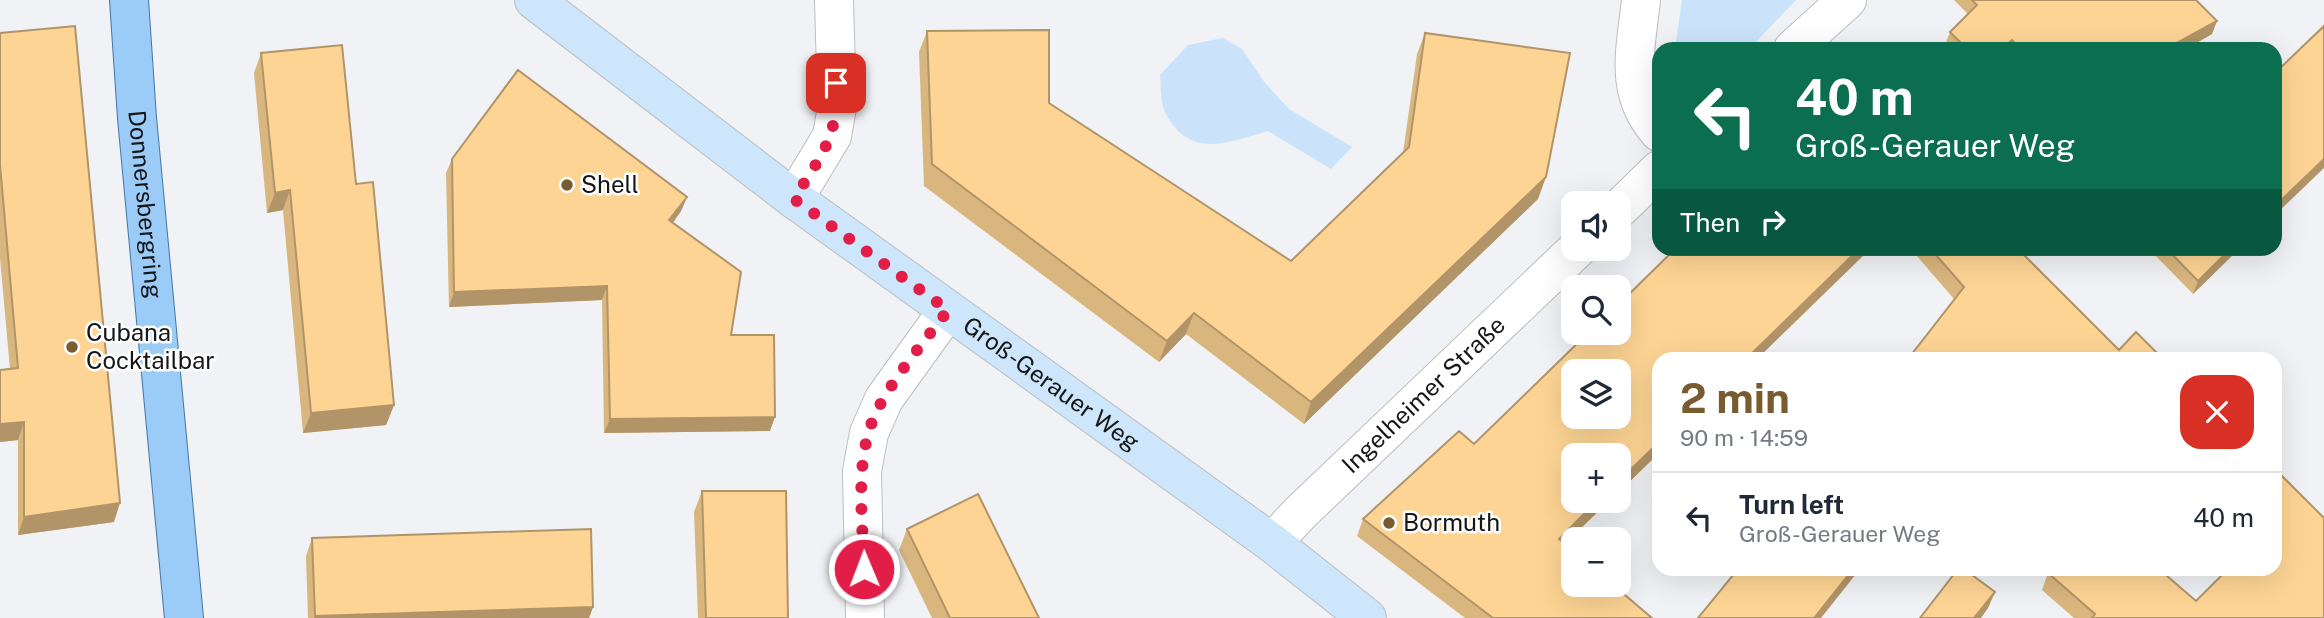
<!DOCTYPE html>
<html lang="en">
<head>
<meta charset="utf-8">
<style>
	:root { --surface:#fff; --page:#f2f2f3; --text:#1f2937; --muted:#747a83; --line:#e0e1e3; --accent:#785c2f }
	body { margin:0; font-family:"Public Sans",sans-serif; background:var(--page); color:var(--text); height:100vh; display:flex; flex-direction:column; font-size:26px; white-space:nowrap }
	* { box-sizing:border-box; margin:0 }
	p { font-size:23px; color:var(--muted) }
	.icon { flex:none; width:38px; height:38px; fill:none; stroke:currentColor; stroke-width:2; stroke-linecap:round; stroke-linejoin:round }
	.map { position:relative; flex:1; overflow:hidden }
	.panel { position:absolute; left:1652px; top:352px; width:630px; height:224px; display:flex; flex-direction:column; background:var(--surface); border-radius:21px; box-shadow:0 7px 28px #0002 }
	.panel>* { flex:none }
	.top-card { position:absolute; left:1652px; top:42px; width:630px; height:214px; border-radius:21px; box-shadow:0 7px 28px #0002; background:#0b6e4f; color:#fff; overflow:hidden }
	.fabs { position:absolute; left:1561px; top:191px; display:grid; gap:14px }
	.fabs a { display:grid; place-items:center; width:70px; height:70px; border-radius:14px; background:var(--surface); box-shadow:0 7px 28px #0002; font-size:35px }
	.pin { position:absolute; display:grid; place-items:center; width:60px; height:60px; color:#fff; margin:-30px; border-radius:14px; box-shadow:0 4px 10px #0006 }
	.me { position:absolute; width:77px; margin:-38px; rotate:359deg; stroke-linejoin:round; filter:drop-shadow(0 0 5px #0008) }
	.turn { display:flex; align-items:center; gap:24px; height:147px; padding:0 28px; font-size:32px }
	.turn .icon { width:91px; height:91px; stroke-width:2.5 }
	.turn b { display:block; font-size:49px; line-height:60px }
	.then { display:flex; align-items:center; height:66px; padding:0 28px; background:#0003; gap:14px; font-size:26px }
	.round { display:grid; place-items:center; flex:none; width:74px; height:74px; border-radius:21px; background:var(--page) }
	.headline { display:flex; align-items:center; justify-content:space-between; height:119px; padding:0 28px }
	h1 { font-size:42px; font-weight:700; line-height:52px; color:var(--accent) }
	ul { padding:0; list-style:none }
	li { display:flex; align-items:center; gap:21px; height:91px; padding:0 28px; border-top:2px solid var(--line) }
	li div { flex:1 }
	li b { display:block; font-size:26px }
	li em { font-style:normal }
	.map>svg:first-child { display:block }
	.green { fill:#cae3fb }
	.lines { fill:none; stroke-linecap:round; stroke-linejoin:round }
	.street-casing { stroke:#bbbec0; stroke-width:40 }
	.secondary-casing { stroke:#bbbec0; stroke-width:40 }
	.primary-casing { stroke:#4176a5; stroke-width:40 }
	.street { stroke:#fff; stroke-width:38 }
	.secondary { stroke:#cde6fb; stroke-width:38 }
	.primary { stroke:#9bccf7; stroke-width:38 }
	.wall { fill:#dab67f; fill-rule:evenodd }
	.shaded-wall { fill:#b19468 }
	.building { fill:#fdd494; stroke:#b19468; stroke-width:2; fill-rule:evenodd }
	.route { stroke:#e11d48; stroke-width:12; stroke-dasharray:0 21.6 }
	.poi-dot { fill:#785c2f; stroke:#fff; stroke-width:2.5 }
	.labels { text-anchor:middle; stroke-width:5; stroke-linejoin:round; paint-order:stroke }
	.poi-label { font-size:24px; fill:#151617; stroke:#fff; text-anchor:start }
	.street-label { font-size:24px; fill:#151617; stroke:#fff }
</style>
</head>
<body>
<div class="map">
<svg width="2324" height="618" viewBox="0 0 2324 618">
	<rect width="100%" height="100%" fill="#f0f2f5"/>
	<path class="green" d="M1682,0h114l-47,49h-71l-2,-8z
		M1223,38l19,11 23,34 24,26 63,38 -21,22 -63,-38c-39,11 -78,29 -102,-17 -6,-10 -5,-28 -6,-39l28,-30z"/>
	<g class="lines">
		<g class="street-casing">
			<g id="street">
				<path d="M1641,0c-5,49 -18,91 18,132"/>
				<path d="M1793,49l54,-49"/>
				<path d="M794,199l38,-63 5,-29 -3,-107"/>
				<path d="M1619,209l40,-39"/>
				<path id="s1" d="M1272,543l28,-30 278,-265"/>
				<path d="M865,618l-3,-147 7,-38 15,-34 64,-89"/>
			</g>
		</g>
		<g class="secondary-casing">
			<g id="secondary">
				<path id="s2" d="M534,0l260,199 478,344 95,75"/>
			</g>
		</g>
		<g class="primary-casing">
			<g id="primary">
				<path id="s3" d="M129,0l8,118 47,500"/>
			</g>
		</g>
		<use href="#street" class="street"/>
		<use href="#secondary" class="secondary"/>
		<use href="#primary" class="primary"/>
	</g>
	<path class="wall" d="M1954,0h242l16,34 -26,15h-237l-4,-4 5,-13 18,-18z
		M927,31l122,72 242,158 112,-108 14,-99 8,-21 113,166 -234,225 -118,-90 -27,28 -235,-176 -5,-134z
		M0,33l114,489 -96,13v-95l-18,2v-72l10,-1 -10,-111z
		M261,53l95,131 38,221 -8,20 -83,8 -20,-223 -16,3 -13,-140z
		M452,159l235,38 -6,14 -8,12 58,112 39,96 -166,2 -2,-133 -153,7 -3,-134z
		M1676,248h195l-114,111h-98v94l-40,39v-37h-46v45h37l-45,44 8,7v33h39l40,34h-187l-108,-82 6,-17 96,-88 15,13 115,-112h30v-28zM1573,371h46v45h-46z
		M1910,248h107l102,102 -211,9 46,-60z
		M2148,248h92l-47,46z
		M702,491l86,127h-90l-4,-106z
		M907,529l132,89h-107l-33,-68z
		M312,538l281,69 -4,11h-281l-2,-62z
		M2048,573l148,28 128,17h-250l-32,-28z"/>
	<path class="shaded-wall" d="M2217,21l-5,13 -26,15h-20z
		M2012,40l-4,9h-5z
		M2324,159v9l-49,47v-9z
		M1546,177l-8,22 -234,225 7,-22z
		M290,190l-7,20 -16,3 8,-20z
		M687,197l-6,14 -17,24 5,-15z
		M1860,248h11l-114,111h-11z
		M2231,248h9l-47,46 5,-13z
		M607,286l-5,14 -153,7 5,-15z
		M1194,313l-8,21 -27,28 8,-21z
		M394,405l-8,20 -83,8 8,-20z
		M775,417l-5,14 -166,2 6,-14z
		M24,422l-6,18 -18,2v-18z
		M1659,442v11l-40,39v-11z
		M1598,500h12l-57,55 6,-16z
		M120,503l-6,19 -96,13 6,-18z
		M1853,569h7l-39,49h-7z
		M1995,592l-7,16 -7,10h-7z
		M593,607l-4,11h-275l1,-2z"/>
	<path class="building" d="M1972,0h224l21,21 -51,28h-146l-8,-9 -9,9h-36l-17,-17 27,-27z
		M75,26l45,477 -96,14v-95l-24,2v-54l18,-2 -18,-203v-132z
		M2324,26v133l-49,47v-133z
		M1049,30v73l242,158 118,-114 16,-114 145,20 -24,124 -235,225 -117,-89 -27,28 -235,-177 -5,-133z
		M342,45l14,139 17,-2 21,223 -83,8 -21,-223 -15,3 -14,-140z
		M518,70l169,127 -18,23 72,52 -10,63h43l1,82 -165,2 -3,-133 -153,6 -2,-133z
		M1676,248h184l-114,111h-87v83l-40,39v-26h-46v45h25l-39,39 14,12v33h39l40,34h-159l-130,-99 96,-88 15,13 115,-112h30v-28zM1573,371h46v45h-46z
		M1930,248h87l102,102 17,-18 27,27h-255l56,-72z
		M2166,248h65l-33,33z
		M2275,469l49,49v100h-232l3,-4 -47,-41 4,-4h107l37,32 32,-32h47z
		M702,491h84l2,127h-82z
		M978,494l61,124h-89l-43,-89z
		M591,529l2,78 -278,9 -3,-78z
		M1738,569h115l-39,49h-116z
		M1958,569h6l31,23 -21,26h-54z"/>
	<g class="lines">
		<path class="route" d="M836,83c3,55 -15,72 -42,116l154,111c-23,31 -57,70 -73,105 -21,46 -12,105 -11,154"/>
	</g>
	<g class="poi-dot">
		<circle cx="567" cy="185" r="7"/>
		<circle cx="72" cy="347" r="7"/>
		<circle cx="1389" cy="523" r="7"/>
	</g>
	<g class="labels">
		<g class="poi-label">
			<text x="581" y="193">Shell</text>
			<text x="86" y="341">Cubana<tspan x="86" dy="28">Cocktailbar</tspan></text>
			<text x="1403" y="531">Bormuth</text>
		</g>
		<g class="street-label">
			<text dy="8" stroke="none"><textPath href="#s3" startOffset="205">Donnersbergring</textPath></text>
			<text dy="8" stroke="none"><textPath href="#s2" startOffset="644">Groß-Gerauer Weg</textPath></text>
			<text dy="8" stroke="none"><textPath href="#s1" startOffset="212">Ingelheimer Straße</textPath></text>
		</g>
	</g>
</svg>
<div class="fabs">
<a><svg class="icon" aria-label="sound" viewBox="0 0 24 24"><path d="M4 9h4l5-4v14l-5-4H4zM17 9q2 3 0 6"/></svg></a>
<a><svg class="icon" aria-label="search" viewBox="0 0 24 24"><circle cx="10" cy="10" r="6"/><path d="M15 15l6 6"/></svg></a>
<a><svg class="icon" aria-label="layers" viewBox="0 0 24 24"><path d="M12 4l9 5-9 5-9-5zM3 14l9 5 9-5"/></svg></a>
<a>+</a>
<a>−</a>
</div>
<div class="pin" style="left:836px;top:83px;background:#d93025"><svg class="icon" aria-label="arrive" viewBox="0 0 24 24"><path d="M6 21V4h12l-3 4 3 4H6"/></svg></div>
<svg class="me" style="left:864px;top:569px" viewBox="-20 -20 40 40"><circle r="17" fill="#e11d48" stroke="#fff" stroke-width="3"/><path d="M0-11L8 9 0 5-8 9z" fill="#fff"/></svg>
<div class="top-card">
<div class="turn"><svg class="icon" aria-label="left" viewBox="0 0 24 24"><path d="M17 20v-9H6M10 6l-5 5 5 5"/></svg><div><b>40 m</b>Groß-Gerauer Weg</div></div>
<div class="then">Then<svg class="icon" aria-label="right" viewBox="0 0 24 24"><path d="M7 20v-9h11M14 6l5 5-5 5"/></svg></div>
</div>
<section class="panel">
<div class="headline"><div><h1>2 min</h1><p>90 m · 14:59</p></div><a class="round" style="background:#d93025;color:#fff"><svg class="icon" aria-label="close" viewBox="0 0 24 24"><path d="M6 6l12 12M18 6L6 18"/></svg></a></div>
<ul>
<li><svg class="icon" aria-label="left" viewBox="0 0 24 24"><path d="M17 20v-9H6M10 6l-5 5 5 5"/></svg><div><b>Turn left</b><p>Groß-Gerauer Weg</p></div><em>40 m</em></li>
</ul>
</section>
</div>
</body>
</html>
